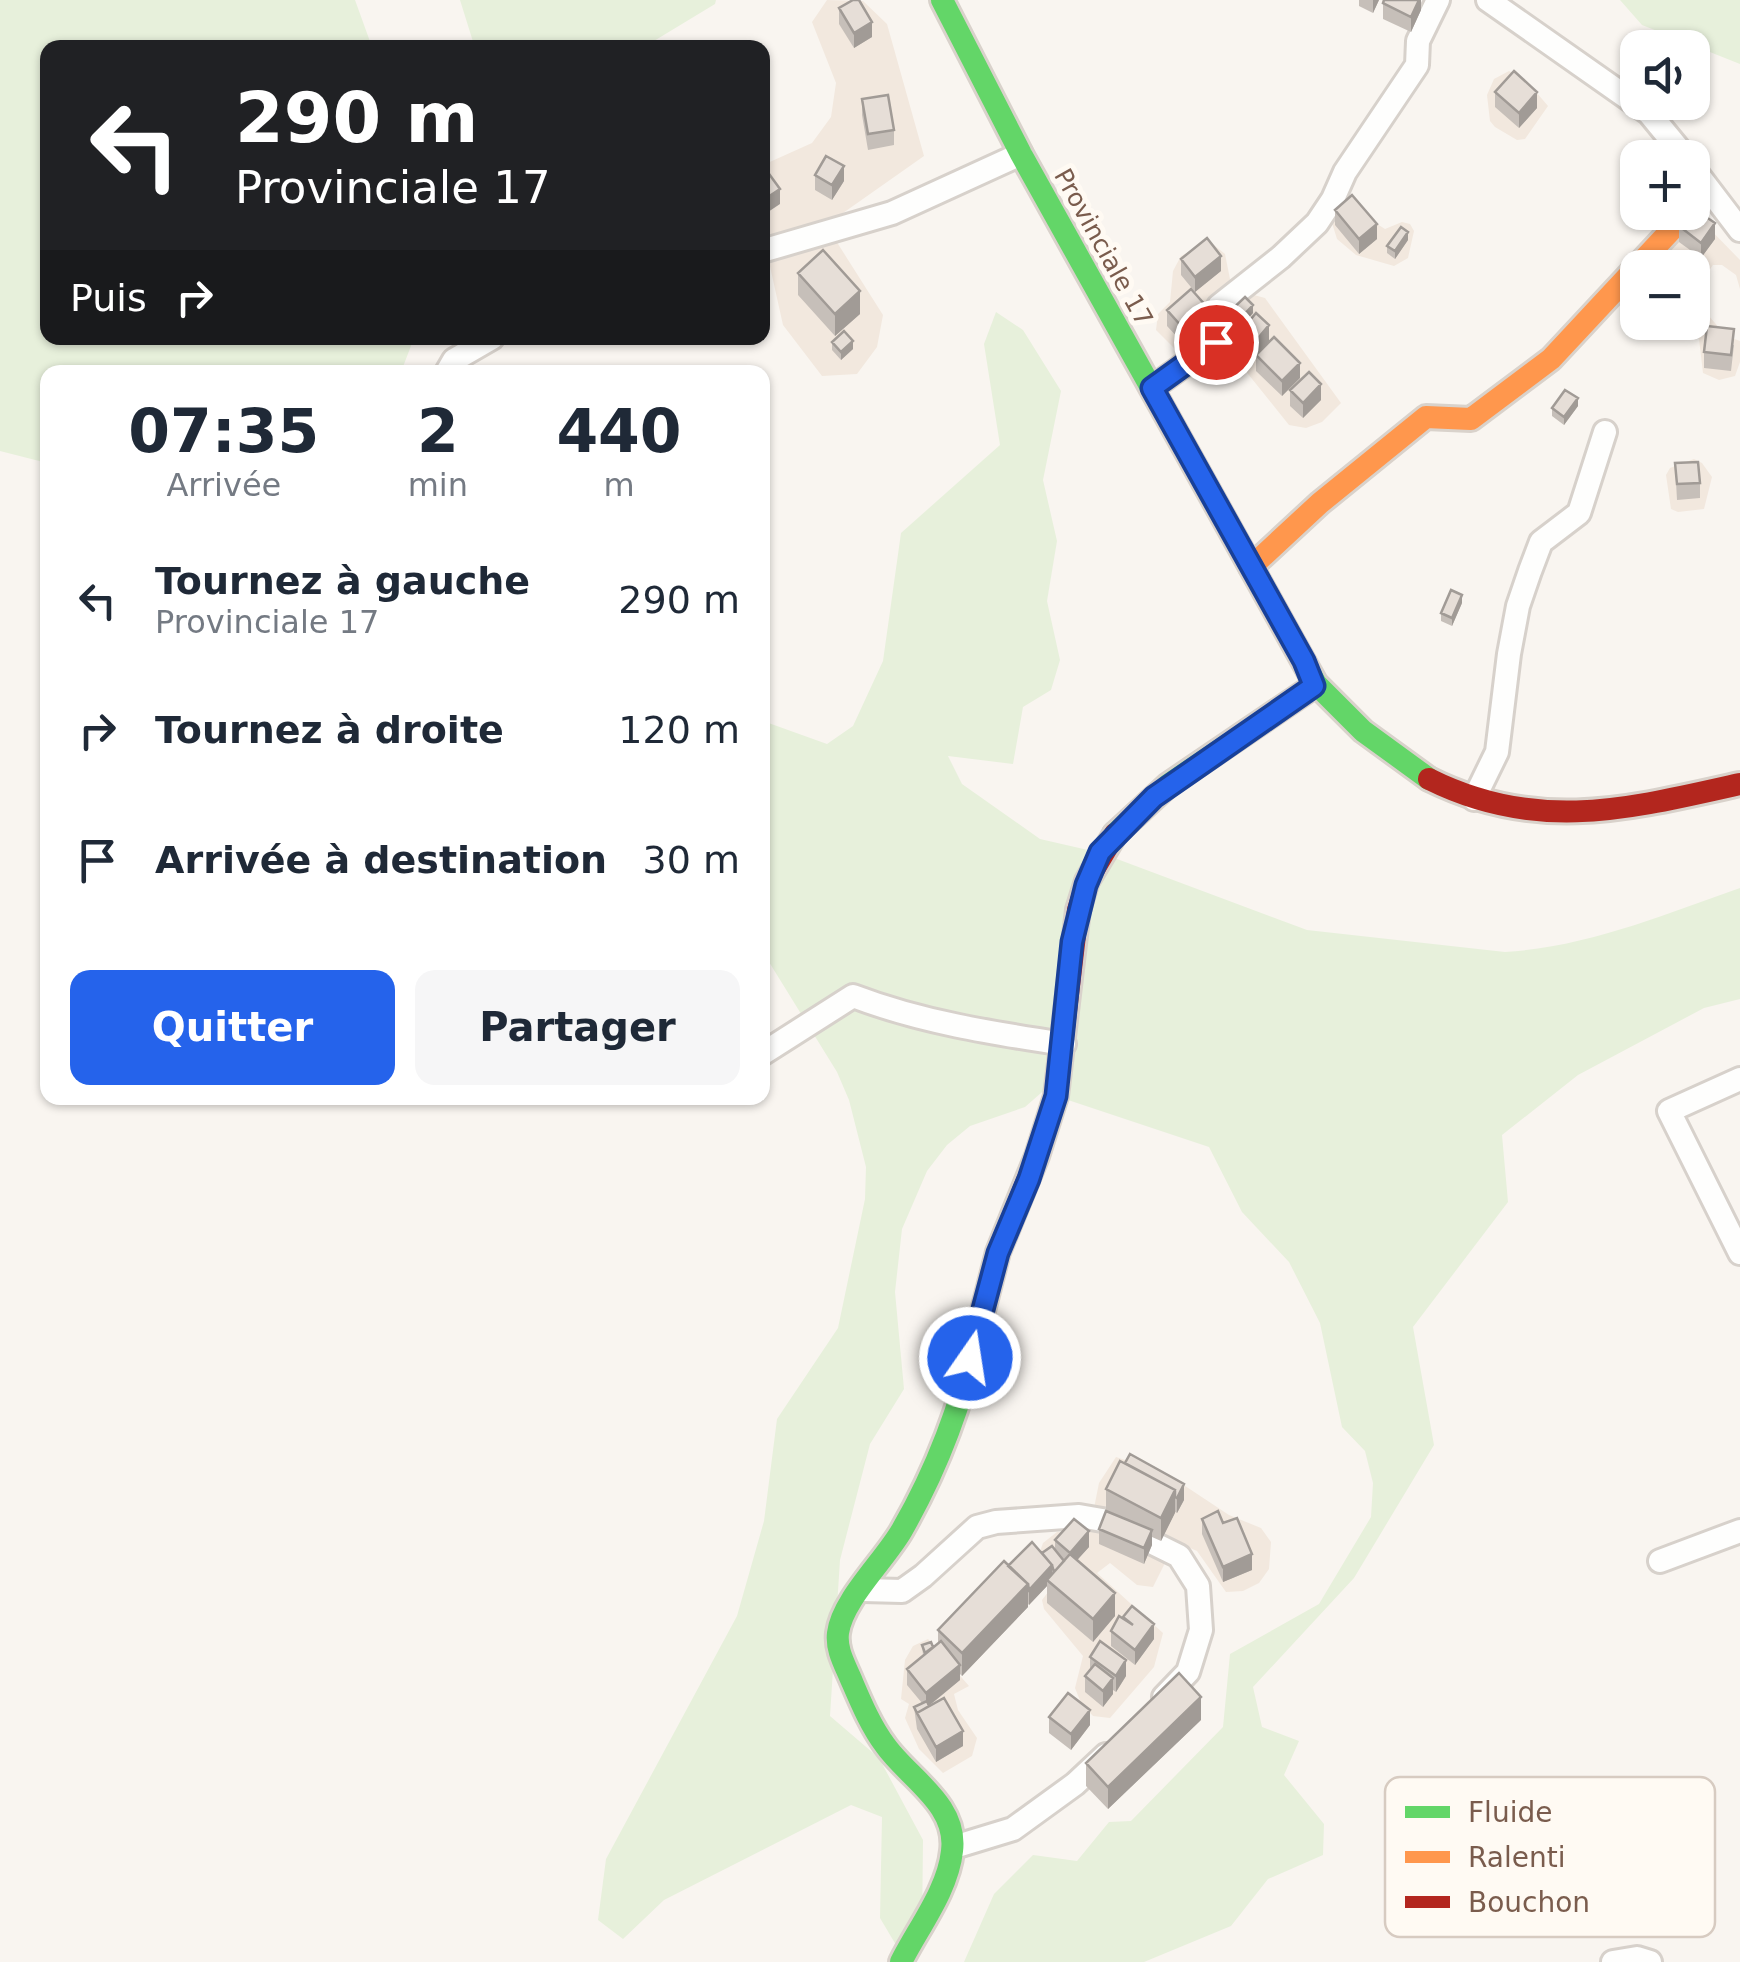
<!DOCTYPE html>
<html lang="fr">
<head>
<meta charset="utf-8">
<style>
	:root { --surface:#fff; --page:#f6f6f7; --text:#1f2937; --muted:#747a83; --accent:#2563eb }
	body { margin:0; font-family:"DejaVu Sans",sans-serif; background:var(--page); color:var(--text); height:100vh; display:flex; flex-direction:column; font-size:38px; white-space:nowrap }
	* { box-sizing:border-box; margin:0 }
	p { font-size:32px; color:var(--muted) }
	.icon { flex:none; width:55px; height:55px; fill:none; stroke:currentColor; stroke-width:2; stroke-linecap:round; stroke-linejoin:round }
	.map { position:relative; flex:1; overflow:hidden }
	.sheet { position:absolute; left:40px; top:365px; width:730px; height:740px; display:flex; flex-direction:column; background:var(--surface); border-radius:20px; box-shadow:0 2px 8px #0004 }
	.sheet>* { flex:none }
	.hud { position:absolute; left:40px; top:40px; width:730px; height:305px; border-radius:20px; box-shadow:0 2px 8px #0004; background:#202124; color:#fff; overflow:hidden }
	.fabs { position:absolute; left:1620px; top:30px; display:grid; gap:20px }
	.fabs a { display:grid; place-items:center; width:90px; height:90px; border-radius:20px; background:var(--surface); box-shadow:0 2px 8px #0004; font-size:50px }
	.pin { position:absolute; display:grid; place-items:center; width:85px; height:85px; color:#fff; margin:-42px; border:5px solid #fff; border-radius:50%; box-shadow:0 2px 10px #0007 }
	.me { position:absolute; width:110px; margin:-55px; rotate:13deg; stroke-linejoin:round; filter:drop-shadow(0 0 8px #0008) }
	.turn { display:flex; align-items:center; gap:35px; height:210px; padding:0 30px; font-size:45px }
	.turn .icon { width:130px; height:130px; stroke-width:2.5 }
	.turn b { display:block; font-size:70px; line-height:85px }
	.then { display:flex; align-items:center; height:95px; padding:0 30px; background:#0003; gap:20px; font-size:38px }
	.eta { display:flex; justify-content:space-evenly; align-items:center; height:170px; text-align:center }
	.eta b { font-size:60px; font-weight:700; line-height:70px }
	.button { display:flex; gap:20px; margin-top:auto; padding:20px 30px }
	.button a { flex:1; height:115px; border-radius:20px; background:var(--accent); color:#fff; font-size:40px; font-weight:700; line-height:115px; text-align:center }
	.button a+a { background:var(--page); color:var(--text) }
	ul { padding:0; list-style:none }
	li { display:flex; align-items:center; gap:30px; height:130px; padding:0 30px }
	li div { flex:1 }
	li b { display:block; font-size:38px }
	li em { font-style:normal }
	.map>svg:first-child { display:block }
	.residential { fill:#f2e8de }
	.green { fill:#e7f0db }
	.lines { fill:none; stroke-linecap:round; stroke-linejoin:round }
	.street-casing { stroke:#d7d1cb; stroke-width:28 }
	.fast-casing { stroke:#d9d2cb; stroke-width:28 }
	.slow-casing { stroke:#d9d2cb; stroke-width:28 }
	.jam-casing { stroke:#d9d2cb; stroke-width:28 }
	.street { stroke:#fefefd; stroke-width:22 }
	.fast { stroke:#63d668; stroke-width:22 }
	.slow { stroke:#ff974d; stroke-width:22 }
	.jam { stroke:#b3261e; stroke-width:22 }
	.wall { fill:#c6bfb9 }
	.shaded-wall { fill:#a19b96 }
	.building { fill:#e6ded7; stroke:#a19b96; stroke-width:2.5 }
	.route-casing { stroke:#184099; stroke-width:25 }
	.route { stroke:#2563eb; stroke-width:18 }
	.labels { text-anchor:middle; stroke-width:10; stroke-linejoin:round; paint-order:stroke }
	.street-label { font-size:25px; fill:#7a5c4d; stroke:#fffaf3 }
	.key { fill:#fffaf3; stroke:#d7cbc1; stroke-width:2.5 }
	.key-label { font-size:28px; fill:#7a5c4d }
</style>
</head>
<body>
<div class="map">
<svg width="1740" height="1962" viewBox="0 0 1740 1962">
	<rect width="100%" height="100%" fill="#f9f5f0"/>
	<path class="residential" d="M827,0l36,1 24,23 37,132 -98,69 57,90 -6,32 -20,27 -35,2 -39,-51 -14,-63 -6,-6v-91l49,-22 19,-26 5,-34 -24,-61z
		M1509,71l16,8 23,27 -23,33 -8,1 -22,-13 -5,-6 -3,-26 7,-16z
		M1349,206l36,23 17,-7 8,2 4,7 -6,27 -14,8 -38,-11 -19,-16 -5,-16z
		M1702,221l38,39v29l-4,-14 -14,-10h-9l-5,7 1,44 17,20 14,5v21l-5,14 -16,4 -16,-7 -4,-34 -17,-16 10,-1v-54l-14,-1 -12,-17z
		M1209,241l16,13 7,35 33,9 76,105 -19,19 -16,6 -17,-3 -53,-66 -15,-7 -13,12 -17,1 -35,-35 2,-16 12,-12 3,-31 8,-15z
		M1694,459l8,4 10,14 -8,32 -26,3 -7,-3 -5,-34 4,-7z
		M1116,1457l51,17 62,41 32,13 10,14 -2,27 -10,14 -16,8 -17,1 -29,-41 -16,-7 -13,13 -15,30 -16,-2 -27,-22 -13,10 66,60 -9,34 -44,51 -17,-2 -12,-13 -6,-15 8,-32 -39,-47 -2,-9 13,-17 -18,-23 6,-17 14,-11 32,1 10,-50z
		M928,1639l41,47 -15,8 4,16 19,28 -5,18 -29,17 -24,-24 -14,-31 4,-14 -8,-5 4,-39 8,-14z"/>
	<path class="green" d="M0,0h355l17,47 -324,1v290h366l-13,34h-353l-1,91 -47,-12z
		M460,0h256l-1,4 -71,43 -169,1z
		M1620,0h120v64l-98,-39z
		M996,312l27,18 38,61 -18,89 14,61 -10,60 13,59 -9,30 -28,17 -10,57 -65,-8 14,28 78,55 61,14 206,77 198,22c82,-5 158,-37 235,-64v111l-36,9 -126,67 -76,60 6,67 -95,125 21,118 -80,133 -101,109 9,40 37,14 -15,34 40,49 -1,31 -55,24 -37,47 -87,36h-180l30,-68 39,-39 44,6 32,-39 22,-1 92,-94 7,-73 89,-50 52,-87 2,-34 -8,-32 -23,-24 -22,-104 -31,-61 -47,-50 -33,-65 -153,-51 -7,-10 -24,21 -55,19 -23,19 -20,26 -25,58 -7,63 9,97 -34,55 -30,116 -10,156 49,42 44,82 -1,92 -26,13 -16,-27 2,-101 -31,-12 -187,95 -41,39 -25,-19 8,-61 131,-243 27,-95 13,-102 61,-91 27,-129 1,-32 -17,-67 -12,-28 -68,-110 -6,-5v-236l64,23 26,-18 30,-65 18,-128 99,-88 -16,-101z"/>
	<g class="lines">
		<g class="street-casing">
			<path id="street" d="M1488,0l161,113 37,45
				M1692,167l48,63
				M762,251l130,-38 129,-59
				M447,372l7,-12 38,-22
				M1152,388l64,-46 8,-10 -6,-14 1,-12 62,-49 36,-34 16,-24 12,-27 72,-107 1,-24 20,-41
				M1474,799l23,-47 12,-98 9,-48 12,-35 11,-29 38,-29 26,-81
				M762,1054l91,-58c68,26 139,37 211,48
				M1740,1079l-71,32 71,142
				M1660,1561l80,-30
				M863,1590l39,1 21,-15 54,-49 19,-5 83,-6 29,5 71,35 19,30 3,44 -13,42 -24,25
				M954,1847l59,-18 62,-45 31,-29
				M1613,1962l24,-4 13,4"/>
		</g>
		<g class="fast-casing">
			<path id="fast" d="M942,0l79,154 295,530 47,47 66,48
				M1115,834l53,-49 146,-99
				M901,1962c17,-34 47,-72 51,-111 6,-47 -44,-73 -67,-106 -15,-20 -25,-45 -35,-68 -6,-14 -14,-28 -12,-44 4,-33 47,-73 64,-103 35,-61 59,-124 74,-192"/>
		</g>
		<g class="slow-casing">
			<path id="slow" d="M1251,567l69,-64 106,-86 45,2 80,-60 137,-147"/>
		</g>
		<g class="jam-casing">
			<path id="jam" d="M1429,779c108,54 199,30 311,5
				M976,1338l22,-86 39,-96 19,-60 22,-186 9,-29 28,-47"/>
		</g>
		<use href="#street" class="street"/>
		<use href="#fast" class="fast"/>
		<use href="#slow" class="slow"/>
		<use href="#jam" class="jam"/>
	</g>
	<path class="wall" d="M1359,0h20l-6,13 -14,-7z
		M1421,0v10l-10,22 -28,-13v-16z
		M839,8l33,29 -18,11 -15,-24z
		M1495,92l42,16 -18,20 -24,-21z
		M862,99l32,31v15l-26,5 -6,-35z
		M815,175l29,6 -12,19 -17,-10z
		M1335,210l42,29 -18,15 -24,-29z
		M1679,226l36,13 -14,19 -22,-16z
		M1408,240l-13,19 -8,-6v-7z
		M1181,259l40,12 -26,21 -14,-17z
		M798,273l62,41 -25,22 -37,-41z
		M1692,274l14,20 -9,28 -5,-2z
		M1167,310l48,22 -23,21 -25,-27z
		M1253,313l-17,18 -9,-9v-8z
		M1241,331l28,10 31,37 -18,18 -26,-25v-15l-2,2 -13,-12z
		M832,342l21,7 -12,11 -9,-10z
		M1734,345l-3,26 -27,-3v-16z
		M1290,390l31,10 -18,18 -13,-12z
		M1578,406l-14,19 -12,-9v-8z
		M1675,463l25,20v15l-23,2z
		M1462,603l-10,23 -11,-5v-8z
		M1120,1461l64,39 -7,13 -2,-1 -14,29 -9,-4v8l-8,19 -45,-20v-15l7,-17v-23z
		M1202,1519l21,4 29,47 -29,12 -21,-48z
		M1055,1540l34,7 -12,13 38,56 -22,26 -46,-39v-17l-18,19 -1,-1v3l-66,69 -2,-2v6l-31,26 34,40 -27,16 -19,-33 -3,-22 8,-4 -15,-18v-16l16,-14 -1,-10 11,2 5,-4v-13l70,-64 34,-13 13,-3z
		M1123,1617l31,22 -19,26 -24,-19v-15l12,-12z
		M1090,1657l36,19 -10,16 -3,-2v4l-10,13 -18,-15v-16l5,-6z
		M1049,1717l41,8 -19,25 -22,-17z
		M1201,1720l-93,89 -22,-23v-23z
		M1477,1838l-3,5 9,12 -10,22 -13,-7v-4l-10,-5v-15z"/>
	<path class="shaded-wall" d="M1373,0h6l-6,13z
		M1419,0h2v10l-10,22v-15z
		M872,22v15l-18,11v-15z
		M1537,92v16l-18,20v-15z
		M844,166v15l-12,19v-15z
		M780,189v15l-18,12v-15z
		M1715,223v16l-14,19v-15z
		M1377,224v15l-18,15v-15z
		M1408,232v8l-13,19v-8z
		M1221,256v15l-26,21v-15z
		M1706,279v15l-9,28v-16z
		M860,291v23l-25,22v-22z
		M1253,305v8l-17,18v-8z
		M1215,316v16l-23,21v-15z
		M1269,325v16l-15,17v-15z
		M853,341v8l-12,11v-8z
		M1300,363v15l-18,18v-15z
		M1321,384v16l-18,18v-15z
		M1578,398v8l-14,19v-8z
		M1462,595v8l-10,23v-8z
		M1184,1484v16l-7,13v-15z
		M1175,1490v23l-14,28v-23z
		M1152,1530v15l-8,19v-16z
		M1089,1531v16l-19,21v-15z
		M1252,1554v16l-29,12v-15z
		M1052,1565v15h-5v6l-18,19v-15z
		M1028,1584v23l-66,69v-23z
		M1115,1593v23l-22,26v-23z
		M1154,1624v15l-19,26v-15z
		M1126,1660v16l-10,16v-16z
		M960,1665v15l-34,28v-15z
		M1113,1678v16l-10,13v-16z
		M1201,1697v23l-93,89v-22z
		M1090,1710v15l-19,25v-16z
		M963,1731v15l-27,16v-15z
		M1477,1823v15l-15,26 -1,-1v-12z
		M1483,1848v7l-10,22v-8z"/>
	<path class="building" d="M853,0h6l13,22 -18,11 -15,-25z
		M1384,0h35l-8,17 -28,-14z
		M1514,71l23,21 -18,21 -24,-21z
		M888,95l6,35 -26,4 -6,-35z
		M826,156l18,10 -12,19 -17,-10z
		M764,167l16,22 -18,12v-33z
		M1352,195l25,29 -18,15 -24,-29z
		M1693,208l22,15 -14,20 -22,-17 10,-14h3z
		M1401,227l7,5 -13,19 -8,-5z
		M1207,238l14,18 -26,21 -14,-18z
		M823,250l37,41 -25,23 -37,-41z
		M1692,274l14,5 -9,27 -5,-1z
		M1191,289l24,27 -23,22 -25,-28z
		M1245,297l8,8 -17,18 -9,-9z
		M1256,313l13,12 -15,18 -13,-12z
		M1707,326l27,3 -3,26 -27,-3z
		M844,331l9,10 -12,11 -9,-10z
		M1274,337l26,26 -18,18 -26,-26z
		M1309,372l12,12 -18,19 -13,-13z
		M1565,390l13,8 -14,19 -12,-9z
		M1698,462l2,21 -23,1 -2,-21z
		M1451,590l11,5 -10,23 -11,-5z
		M1130,1454l54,30 -7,14 -2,-1v-7l-50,-27z
		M1120,1461l55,29 -14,28 -55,-29z
		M1106,1511l46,19 -8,18 -45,-19z
		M1218,1511l5,12 14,-5 15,36 -29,13 -21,-48z
		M1074,1519l15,12 -19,22 -15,-13z
		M1032,1542l20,23 -23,25 -1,-6 -20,-18z
		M1052,1546l12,15 -10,11 -2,-7 -10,-12z
		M1070,1554l45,39 -22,26 -46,-39z
		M1004,1561l24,23 -66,69 -24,-23z
		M1132,1606l22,18 -19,26 -24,-19 8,-15 14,9 -10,-8z
		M941,1641l19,24 -34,28 -19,-24z
		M1100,1641l26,19 -10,16 -26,-19z
		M931,1642l2,5 -8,6 -3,-8z
		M1095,1664l18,14 -10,13 -18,-15z
		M1179,1673l22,24 -93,90 -22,-24z
		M1068,1693l22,17 -19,24 -22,-17z
		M944,1698l19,33 -27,16 -19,-34z
		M927,1701l2,5 -12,7 -3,-6z"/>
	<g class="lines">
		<g class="route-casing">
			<path id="route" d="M970,1358l28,-105 31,-74 27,-83 16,-154 14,-57 14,-33 54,-55 160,-111 -10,-25 -152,-273 64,-46"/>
		</g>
		<use href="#route" class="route"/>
	</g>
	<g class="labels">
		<g class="street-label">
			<text transform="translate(1104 247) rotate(61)" y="9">Provinciale 17</text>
		</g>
	</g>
	<rect x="1385" y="1777" width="330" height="160" rx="15" class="key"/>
	<rect x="1405" y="1806" width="45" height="12" fill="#63d668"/>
	<rect x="1405" y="1851" width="45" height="12" fill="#ff974d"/>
	<rect x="1405" y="1896" width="45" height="12" fill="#b3261e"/>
	<g class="key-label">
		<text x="1468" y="1822">Fluide</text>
		<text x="1468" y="1867">Ralenti</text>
		<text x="1468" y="1912">Bouchon</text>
	</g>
</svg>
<div class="fabs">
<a><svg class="icon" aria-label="sound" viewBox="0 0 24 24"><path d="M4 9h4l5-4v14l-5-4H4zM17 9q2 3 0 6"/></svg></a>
<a>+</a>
<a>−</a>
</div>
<div class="pin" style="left:1216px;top:342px;background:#d93025"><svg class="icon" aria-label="arrive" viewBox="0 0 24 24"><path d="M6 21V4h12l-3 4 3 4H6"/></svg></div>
<svg class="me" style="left:970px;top:1358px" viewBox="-20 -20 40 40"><circle r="17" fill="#2563eb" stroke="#fff" stroke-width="3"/><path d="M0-11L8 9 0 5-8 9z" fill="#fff"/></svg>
<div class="hud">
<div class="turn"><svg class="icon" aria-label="left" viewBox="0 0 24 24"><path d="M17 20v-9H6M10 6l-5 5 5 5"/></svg><div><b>290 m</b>Provinciale 17</div></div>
<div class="then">Puis<svg class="icon" aria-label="right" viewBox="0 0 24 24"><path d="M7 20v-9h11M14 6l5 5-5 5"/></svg></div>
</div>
<section class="sheet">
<div class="eta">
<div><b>07:35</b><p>Arrivée</p></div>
<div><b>2</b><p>min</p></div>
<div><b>440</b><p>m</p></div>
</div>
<ul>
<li><svg class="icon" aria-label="left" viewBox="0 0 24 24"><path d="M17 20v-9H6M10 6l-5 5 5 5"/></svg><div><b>Tournez à gauche</b><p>Provinciale 17</p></div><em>290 m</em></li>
<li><svg class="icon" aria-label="right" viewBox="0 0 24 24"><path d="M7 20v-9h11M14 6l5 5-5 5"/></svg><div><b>Tournez à droite</b></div><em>120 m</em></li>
<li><svg class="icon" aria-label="arrive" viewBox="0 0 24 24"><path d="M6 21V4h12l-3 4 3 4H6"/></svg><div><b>Arrivée à destination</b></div><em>30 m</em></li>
</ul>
<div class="button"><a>Quitter</a><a>Partager</a></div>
</section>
</div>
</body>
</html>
